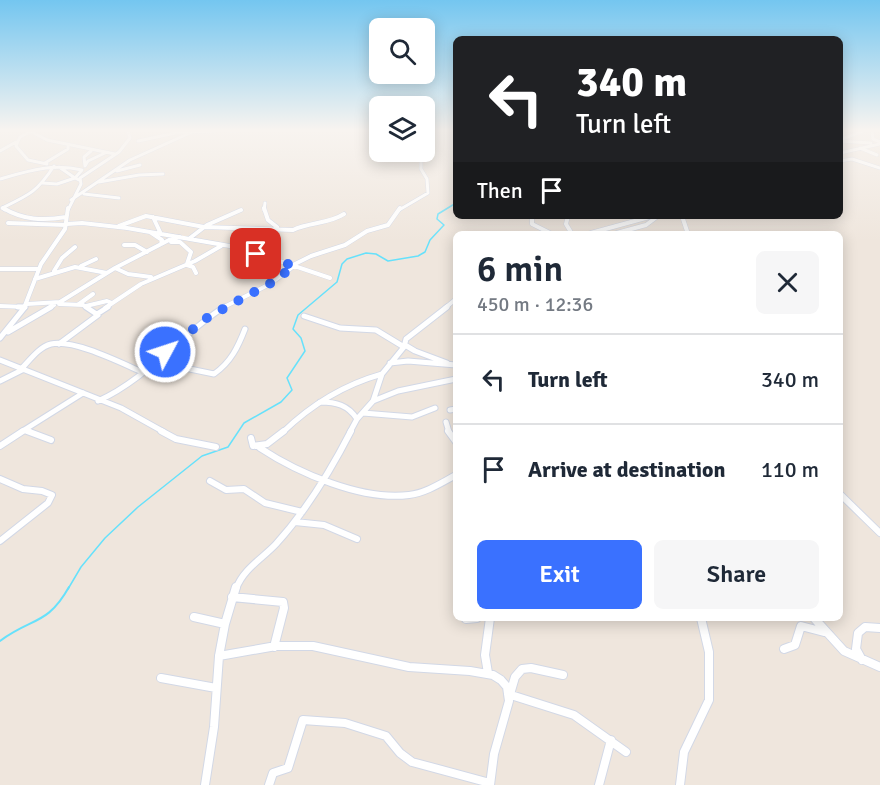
<!DOCTYPE html>
<html lang="en">
<head>
<meta charset="utf-8">
<style>
	:root { --surface:#fff; --page:#f6f6f7; --text:#1f2937; --muted:#747a83; --line:#e0e1e3; --accent:#3a71ff }
	body { margin:0; font-family:Signika,sans-serif; background:var(--page); color:var(--text); height:100vh; display:flex; flex-direction:column; font-size:22px; white-space:nowrap }
	* { box-sizing:border-box; margin:0 }
	p { font-size:20px; color:var(--muted) }
	.icon { flex:none; width:33px; height:33px; fill:none; stroke:currentColor; stroke-width:2; stroke-linecap:round; stroke-linejoin:round }
	.map { position:relative; flex:1; overflow:hidden }
	.panel { position:absolute; left:453px; top:231px; width:390px; height:390px; display:flex; flex-direction:column; background:var(--surface); border-radius:9px; box-shadow:0 3px 15px #0003 }
	.panel>* { flex:none }
	.guide { position:absolute; left:453px; top:36px; width:390px; height:183px; border-radius:9px; box-shadow:0 3px 15px #0003; background:#202124; color:#fff; overflow:hidden }
	.tools { position:absolute; left:369px; top:18px; display:grid; gap:12px }
	.tools a { display:grid; place-items:center; width:66px; height:66px; border-radius:9px; background:var(--surface); box-shadow:0 3px 15px #0003; font-size:30px }
	.pin { position:absolute; display:grid; place-items:center; width:51px; height:51px; color:#fff; margin:-26px; border-radius:12px; box-shadow:0 3px 9px #0006 }
	.me { position:absolute; width:66px; margin:-33px; rotate:50deg; stroke-linejoin:round; filter:drop-shadow(0 0 4px #0008) }
	.turn { display:flex; align-items:center; gap:21px; height:126px; padding:0 24px; font-size:27px }
	.turn .icon { width:78px; height:78px; stroke-width:2.5 }
	.turn b { display:block; font-size:42px; line-height:51px }
	.then { display:flex; align-items:center; height:57px; padding:0 24px; background:#0003; gap:12px; font-size:22px }
	.round { display:grid; place-items:center; flex:none; width:63px; height:63px; border-radius:9px; background:var(--page) }
	.summary { display:flex; align-items:center; justify-content:space-between; height:102px; padding:0 24px }
	h1 { font-size:36px; font-weight:600; line-height:45px }
	.button { display:flex; gap:12px; margin-top:auto; padding:12px 24px }
	.button a { flex:1; height:69px; border-radius:9px; background:var(--accent); color:#fff; font-size:24px; font-weight:600; line-height:69px; text-align:center }
	.button a+a { background:var(--page); color:var(--text) }
	ul { padding:0; list-style:none }
	li { display:flex; align-items:center; gap:18px; height:90px; padding:0 24px; border-top:2px solid var(--line) }
	li div { flex:1 }
	li b { display:block; font-size:22px }
	li em { font-style:normal }
	.map>svg:first-child { display:block }
	.lines { fill:none; stroke-linecap:round; stroke-linejoin:round }
	.stream-far1 { stroke:#66e1fb; stroke-width:1.5 }
	.stream { stroke:#66e1fb; stroke-width:2 }
	.minor-far4-casing { stroke:#d2d8e6; stroke-width:4 }
	.minor-far3-casing { stroke:#d2d8e6; stroke-width:5 }
	.minor-far2-casing { stroke:#d2d8e6; stroke-width:7 }
	.minor-far1-casing { stroke:#d2d8e6; stroke-width:8 }
	.minor-casing { stroke:#d2d8e6; stroke-width:10 }
	.minor-far4 { stroke:#fff; stroke-width:3 }
	.minor-far3 { stroke:#fff; stroke-width:4 }
	.minor-far2 { stroke:#fff; stroke-width:5 }
	.minor-far1 { stroke:#fff; stroke-width:6 }
	.minor { stroke:#fff; stroke-width:8 }
	.route { stroke:#3a71ff; stroke-width:10; stroke-dasharray:0 18 }
</style>
</head>
<body>
<div class="map">
<svg width="880" height="785" viewBox="0 0 880 785">
	<rect width="100%" height="100%" fill="#efe6dd"/>
	<g class="lines">
		<path class="stream-far1" d="M68,589l13,-22 24,-29 33,-31 64,-51 26,-9 16,-24 37,-21 11,-12 -5,-12 18,-27 -4,-13 -8,-9 5,-14 39,-33 5,-18 5,-5 19,-6 10,1 12,7 30,-5 7,-4 5,-12 14,-15 -7,-6 1,-5 18,-11"/>
		<path class="stream" d="M0,641c32,-24 47,-15 69,-54"/>
		<g class="minor-far4-casing">
			<path id="minor-far4" d="M30,131l17,9 68,14
				M228,131h10
				M872,131l1,8 7,3
				M30,132l-10,5 -4,9 12,14 19,4
				M842,139l21,-8
				M138,141l42,-9 35,-1
				M840,141l31,2
				M860,148l17,7
				M0,151l16,-9
				M840,153l40,-9
				M840,161l12,-2 28,9
				M45,163l23,-14v-5
				M85,166l3,-5 17,-8
				M85,166l-1,-9 7,-6
				M59,167l16,11
				M117,171l23,-6
				M0,179c28,-8 52,-16 82,-9l-7,8 4,2
				M99,182l40,-7 24,-1
				M42,183l15,1 18,-6
				M84,194l35,4
				M71,200l59,-40 62,-28
				M5,210l-3,-2c27,-13 35,-16 52,-42
				M68,210l13,-26 -1,-6 39,-26 11,-14 -2,-7
				M264,210l1,-7
				M399,210l29,-17 -1,-14 -6,-10v-17"/>
		</g>
		<g class="minor-far3-casing">
			<path id="minor-far3" d="M3,208c20,12 40,13 63,9
				M264,208l4,12 9,7
				M528,216l4,2v6l20,10
				M568,216l-2,8 6,10
				M682,216l6,18
				M153,217l7,15
				M8,223l58,2
				M67,224l15,-1 45,5 114,20 89,30
				M119,226l27,-10 58,11
				M205,227l88,3c16,-8 36,-6 51,-16
				M150,232l12,8 -1,4
				M252,234l22,-3
				M587,234l66,-18
				M613,234l33,-9 12,-9
				M190,238l17,-13 34,-15
				M171,242h9l11,10 -4,12
				M124,245h11l12,7
				M243,249l9,-17
				M187,265l6,2 3,6
				M293,265l18,-9 34,-11 22,-14 21,-6 12,-17
				M81,266l15,-7
				M115,268l13,6 23,3
				M0,269h39
				M54,271l8,-13 13,-11
				M35,279l40,-12 32,6
				M27,304l33,-2 55,-34 54,-28 11,-3
				M59,304l24,1 5,3
				M79,304l14,-10
				M0,306l25,1
				M86,306l21,-5 5,2
				M24,308l17,-44 24,-35 3,-21
				M49,308l5,-3
				M105,308l36,-24 54,-23 26,-15
				M222,308l48,-24 24,-18
				M445,308l11,-9"/>
		</g>
		<g class="minor-far2-casing">
			<path id="minor-far2" d="M18,307h7
				M97,314l11,-7
				M304,316l36,12 36,2 28,17
				M8,332l43,-25
				M0,338l25,-31
				M59,344l39,-29 -12,-8
				M405,345l10,6 32,12
				M0,360l121,48 43,24
				M156,362l58,12c17,-12 24,-27 31,-45
				M390,363l18,-2 48,4
				M22,368c8,-8 17,-21 29,-24 23,-5 70,19 91,28
				M0,381l24,-12
				M98,401c49,-22 82,-66 126,-94
				M373,401l25,-10 58,-12
				M320,402c16,0 28,3 37,17
				M450,410l6,-1
				M363,413l49,4 23,-9
				M446,422l3,10
				M25,430l6,2
				M21,432l62,-39
				M283,432c29,-28 60,-47 99,-58
				M350,432l7,-13 16,-18 9,-27 22,-27 2,-8 41,-32"/>
		</g>
		<g class="minor-far1-casing">
			<path id="minor-far1" d="M27,431l24,9
				M161,431l15,8 40,8
				M448,431l8,11
				M251,438l2,8 14,-2 17,-13
				M0,446l23,-15
				M260,448c38,25 102,53 149,47 17,-2 32,-12 47,-20
				M0,479l23,10 19,2 10,4 -4,8 -48,38
				M210,481l16,9 18,-1 21,14 37,9
				M840,494l40,39
				M295,522l29,3 33,14
				M236,589c7,-20 27,-31 40,-45 30,-33 55,-74 75,-113"/>
		</g>
		<g class="minor-casing">
			<path id="minor" d="M232,597l51,5 1,6 -10,39
				M194,617l31,7
				M814,618l30,33 36,16
				M466,619l11,-1
				M784,649l11,-4 6,-19 23,6
				M219,656l57,-10h37l96,21 61,4 23,4 8,5 6,7 2,14 -15,53 -4,31
				M862,660l-6,-11 2,-16 7,-6 15,1
				M488,673l-3,-18 5,-37
				M161,678l55,10
				M508,694l66,21 52,37
				M510,694l5,-17 7,-8 9,-1 32,7
				M205,785l9,-58 5,-71 6,-32 11,-37
				M269,785l4,-12 15,-5 15,-48 42,3 41,13 14,17 12,9 78,21
				M599,785l12,-45
				M680,785l4,-33 25,-52v-48l-8,-34"/>
		</g>
		<use href="#minor-far4" class="minor-far4"/>
		<use href="#minor-far3" class="minor-far3"/>
		<use href="#minor-far2" class="minor-far2"/>
		<use href="#minor-far1" class="minor-far1"/>
		<use href="#minor" class="minor"/>
	</g>
	<linearGradient id="sky" x2="0" y2="1"><stop stop-color="#74c6f0"/><stop offset="0.54" stop-color="#f8f4f0"/><stop offset="1" stop-color="#f8f4f0" stop-opacity="0"/></linearGradient>
	<rect width="880" height="241" fill="url(#sky)"/>
	<g class="lines">
		<path class="route" d="M165,352l43,-35 63,-34 23,-17 -38,-12"/>
	</g>
</svg>
<div class="tools">
<a><svg class="icon" aria-label="search" viewBox="0 0 24 24"><circle cx="10" cy="10" r="6"/><path d="M15 15l6 6"/></svg></a>
<a><svg class="icon" aria-label="layers" viewBox="0 0 24 24"><path d="M12 4l9 5-9 5-9-5zM3 14l9 5 9-5"/></svg></a>
</div>
<div class="pin" style="left:256px;top:254px;background:#d93025"><svg class="icon" aria-label="arrive" viewBox="0 0 24 24"><path d="M6 21V4h12l-3 4 3 4H6"/></svg></div>
<svg class="me" style="left:165px;top:352px" viewBox="-20 -20 40 40"><circle r="17" fill="#3a71ff" stroke="#fff" stroke-width="3"/><path d="M0-11L8 9 0 5-8 9z" fill="#fff"/></svg>
<div class="guide">
<div class="turn"><svg class="icon" aria-label="left" viewBox="0 0 24 24"><path d="M17 20v-9H6M10 6l-5 5 5 5"/></svg><div><b>340 m</b>Turn left</div></div>
<div class="then">Then<svg class="icon" aria-label="arrive" viewBox="0 0 24 24"><path d="M6 21V4h12l-3 4 3 4H6"/></svg></div>
</div>
<section class="panel">
<div class="summary"><div><h1>6 min</h1><p>450 m · 12:36</p></div><a class="round"><svg class="icon" aria-label="close" viewBox="0 0 24 24"><path d="M6 6l12 12M18 6L6 18"/></svg></a></div>
<ul>
<li><svg class="icon" aria-label="left" viewBox="0 0 24 24"><path d="M17 20v-9H6M10 6l-5 5 5 5"/></svg><div><b>Turn left</b></div><em>340 m</em></li>
<li><svg class="icon" aria-label="arrive" viewBox="0 0 24 24"><path d="M6 21V4h12l-3 4 3 4H6"/></svg><div><b>Arrive at destination</b></div><em>110 m</em></li>
</ul>
<div class="button"><a>Exit</a><a>Share</a></div>
</section>
</div>
</body>
</html>
